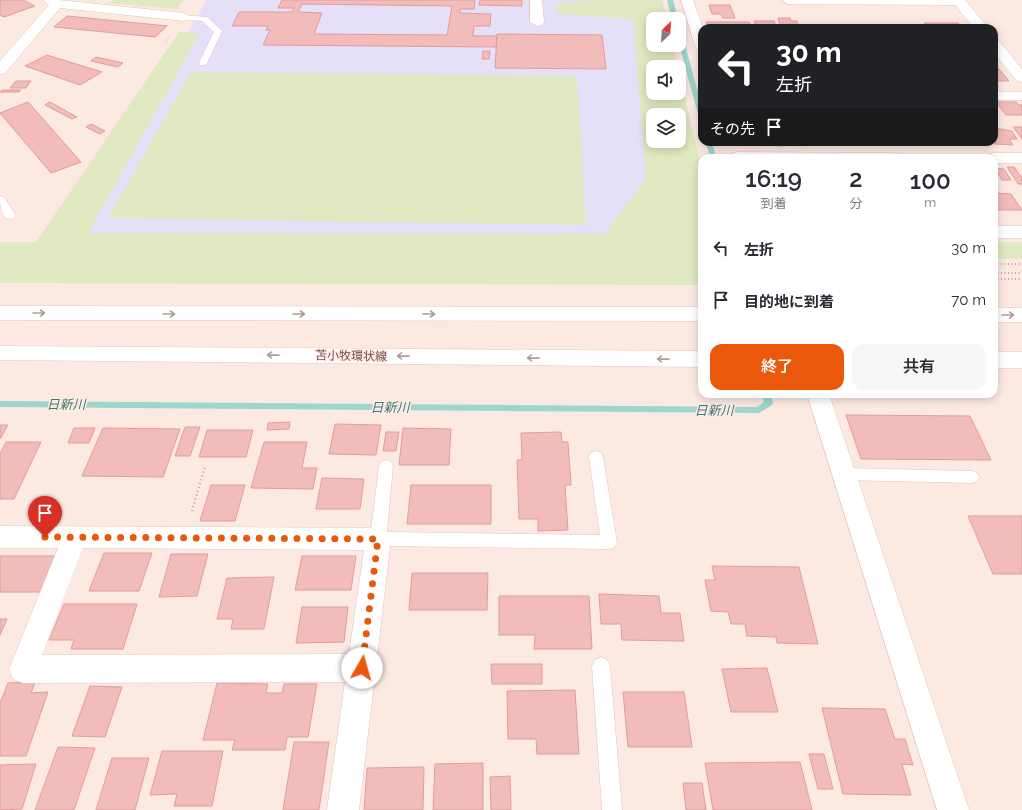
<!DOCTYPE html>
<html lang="ja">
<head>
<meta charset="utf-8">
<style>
	:root { --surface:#fff; --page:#f7f7f7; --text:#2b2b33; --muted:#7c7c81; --accent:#ea580c }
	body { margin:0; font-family:Raleway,"Noto Sans JP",sans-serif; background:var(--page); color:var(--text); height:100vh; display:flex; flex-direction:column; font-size:15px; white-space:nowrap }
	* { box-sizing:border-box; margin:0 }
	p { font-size:13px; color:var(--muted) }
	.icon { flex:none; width:22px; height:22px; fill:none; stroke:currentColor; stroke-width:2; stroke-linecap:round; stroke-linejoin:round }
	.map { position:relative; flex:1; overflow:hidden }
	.details { position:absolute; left:698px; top:154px; width:300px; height:244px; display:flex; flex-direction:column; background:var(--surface); border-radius:12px; box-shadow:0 2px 10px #0003 }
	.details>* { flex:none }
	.top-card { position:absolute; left:698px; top:24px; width:300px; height:122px; border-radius:12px; box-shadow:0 2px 10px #0003; background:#202124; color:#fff; overflow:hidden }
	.needle { width:26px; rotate:25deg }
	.controls { position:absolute; left:646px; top:12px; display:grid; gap:8px }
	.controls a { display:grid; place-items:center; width:40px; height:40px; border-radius:8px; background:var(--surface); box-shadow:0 2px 10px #0003; font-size:20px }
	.pin { position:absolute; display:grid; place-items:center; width:34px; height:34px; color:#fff; margin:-41px -17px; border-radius:50% 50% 50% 0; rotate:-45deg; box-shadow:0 0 4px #0007 }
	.pin .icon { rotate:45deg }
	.me { position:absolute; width:44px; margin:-22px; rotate:7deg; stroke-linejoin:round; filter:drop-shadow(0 0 3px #0008) }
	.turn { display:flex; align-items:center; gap:14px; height:84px; padding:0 12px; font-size:18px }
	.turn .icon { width:52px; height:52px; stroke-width:2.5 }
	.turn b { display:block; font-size:28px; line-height:34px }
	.then { display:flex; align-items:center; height:38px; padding:0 12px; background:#0003; gap:8px; font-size:15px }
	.eta { display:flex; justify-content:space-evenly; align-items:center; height:68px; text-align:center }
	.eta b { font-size:24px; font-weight:600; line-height:28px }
	.primary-button { display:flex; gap:8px; margin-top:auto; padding:8px 12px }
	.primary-button a { flex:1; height:46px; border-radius:12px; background:var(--accent); color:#fff; font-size:16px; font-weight:600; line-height:46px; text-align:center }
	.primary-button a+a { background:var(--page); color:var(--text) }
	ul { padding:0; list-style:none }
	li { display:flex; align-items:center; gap:12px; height:52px; padding:0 12px }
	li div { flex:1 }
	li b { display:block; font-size:15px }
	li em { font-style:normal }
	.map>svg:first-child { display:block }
	.education { fill:#e6dff8 }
	.green { fill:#e0e9c1; fill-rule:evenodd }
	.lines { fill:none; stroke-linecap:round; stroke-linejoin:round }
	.stream { fill:#9ed6cb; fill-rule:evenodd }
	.building { fill:#f1bcba; stroke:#e39c9b; fill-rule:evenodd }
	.lane-casing { stroke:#e2c4c1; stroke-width:1 }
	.street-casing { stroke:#e2c4c1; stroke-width:1 }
	.secondary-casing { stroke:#e7c3be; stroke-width:1 }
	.path-far2 { stroke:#d59f9e; stroke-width:1.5; stroke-dasharray:0.5 2; stroke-linecap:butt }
	.path-far1 { stroke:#d59f9e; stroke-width:2; stroke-dasharray:1 2.5; stroke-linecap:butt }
	.path { stroke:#d59f9e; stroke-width:2.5; stroke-dasharray:1 3; stroke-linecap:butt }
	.lane { fill:#fff; fill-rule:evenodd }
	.street { fill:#fff; fill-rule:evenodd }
	.secondary { fill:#fff; fill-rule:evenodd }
	.oneway { stroke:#b29b9b }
	.route { stroke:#ea580c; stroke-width:7; stroke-dasharray:0 12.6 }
	.labels { text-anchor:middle; stroke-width:3; stroke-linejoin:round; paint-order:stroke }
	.street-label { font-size:12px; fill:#734949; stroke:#ffeee8 }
	.water-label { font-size:13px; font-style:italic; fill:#3d786d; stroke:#ffeee8 }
</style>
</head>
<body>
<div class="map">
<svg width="1022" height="810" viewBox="0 0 1022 810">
	<rect width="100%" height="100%" fill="#fce9e2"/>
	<path class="education" d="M207,0h444l2,19v122h26l23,96 -664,40z"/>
	<path class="green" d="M116,0h68l-7,9 -69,-6z
		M604,0h58l5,19h-14v26h20l5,22h-25v26h26v-21l23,99v114l-702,-2v-41h36l143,-210 21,1 -112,200 517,1 41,-56 -13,-159 -77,-5 1,-11zM653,115h26v26h-26z
		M191,72l386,4 9,149 -478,-7z
		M994,242h28v17h-28z"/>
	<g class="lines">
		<path class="stream" d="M667,0h6l5,19h-6z
			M679,32l3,2 20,73v13l-3,-2 -20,-74z
			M706,142h6l4,16h-6z
			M762,394h8l3,9 -1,2 -13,8 -759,-6v-6l757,6 7,-5z"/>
	</g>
	<path class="building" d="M0,0h23l12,6 -31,11 -4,-2z
		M282,0h193l-1,9h-14v4l31,1 -1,12h-16l-1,10h24l-1,11 -233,-2 7,-15h-4l2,-4h-36l7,-14h53l2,-4h-16zM302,4l150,2 -5,29 -133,-1 8,-21 -24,-1z
		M480,0h42v6l-43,-1z
		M709,5h21l5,13h-12l-2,-4h-9z
		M67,16l100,10 -12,11 -101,-10z
		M778,18h12l1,3h6l3,7h-19z
		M754,21h20l3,7h-21z
		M706,22h43l3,6h-44z
		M924,23h34l4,5h-34z
		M497,34l105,1 4,34 -111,-1z
		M483,51h7l-1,8h-7z
		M47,55l55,17 -22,13 -55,-19z
		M96,57l27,6 -5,4 -27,-6z
		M994,69h5l10,12h-15z
		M16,81h15l-5,7h-16z
		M2,90h19l-2,2h-19z
		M28,102l53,60 -30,11 -51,-60z
		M50,102l27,15 -5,2 -27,-14z
		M996,102h20l3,3h3v10h-16z
		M91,124l14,7 -5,3 -14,-7z
		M1013,127h9v12z
		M994,128l18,3 5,8h-8l4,6 -18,-1 -1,-2z
		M760,142h20l2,4 -21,-1z
		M1007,167h7l8,11v6h-4z
		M995,168l9,1 7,11h-9z
		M994,193l17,1 11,16h-28z
		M846,415l124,1 21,44 -130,-1z
		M290,422l-1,7 -22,1 1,-7z
		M335,424l46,1 -5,30 -47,-1z
		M0,425h8l-8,14z
		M185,427h15l-10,29h-15z
		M74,428h21l-6,15h-21z
		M103,428l77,1 -17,48 -81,-1z
		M403,428l48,1 -2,36h-50z
		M207,430h46l-7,27h-47z
		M386,432h13l-3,19h-13z
		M561,432l1,10h6l3,43h-6l3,45 -30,1v-12h-19l-2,-59h5l-1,-27z
		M6,442h35l-27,57h-14v-45z
		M264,442h43l-5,26h15l-4,21 -62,-1z
		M322,478l42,1 -4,30h-44z
		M211,485h34l-10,36h-35z
		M411,485h80v39h-84z
		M968,516h54v58h-29z
		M104,553h48l-13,38h-50z
		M171,554h37l-11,42 -38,1z
		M0,556h55l-15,36h-40z
		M302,556h54l-5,34h-56z
		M712,566l87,1 19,77 -41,-1 -1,-6 -29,-1 -2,-12h-14l-3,-12 -17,-1 -6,-31h10z
		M412,573h76l-1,37h-78z
		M274,577l-10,52h-33l2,-10h-16l10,-41z
		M599,594l60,2 2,17h19l4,28 -62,-1 -1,-16h-20z
		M499,596h90l3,53h-58l1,-14h-36z
		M64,604h73l-14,45h-52l3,-9h-25z
		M302,607h46l-4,35 -48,1z
		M0,619h7l-7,16z
		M491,664h51v20h-50z
		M767,668l11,44h-47l-9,-43z
		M35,682l-4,11 17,-1 -22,64h-26v-53l8,-20z
		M217,683l51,1 -2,9h16l2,-9h33l-9,53h-21l-2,13h-53l3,-10h-32z
		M90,686l32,1 -17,50 -33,-1z
		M575,690l4,64h-42l-1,-15h-28l-1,-48z
		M623,692h61l8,55h-64z
		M822,708l63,1 10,30h10l8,26 -11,-1 9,31 -68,-1z
		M294,742h35l-10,68h-36z
		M58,747l37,1 -21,62h-39z
		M162,751h61l-11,55h-38l3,-12 -27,1z
		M809,754h15l9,35h-15z
		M112,758h37l-14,52h-39z
		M800,762l12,48h-99l-8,-47z
		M483,763v47h-50l2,-46z
		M36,764l-14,45 -22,1v-45z
		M424,767l-1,43h-59l3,-42z
		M510,776l1,34h-20l-1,-33z
		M683,783h19l4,27h-20z"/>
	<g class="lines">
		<g class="lane-casing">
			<path id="lane" d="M181,15l26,2 15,14 -16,34h-6l-1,-2 15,-31 -12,-11 -21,-2z
				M0,196l4,1 12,19 -2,2 -4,1c-10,-2 -10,-15 -10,-23z
				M596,451l5,2 2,4 14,85 -2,5 -6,2 -231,-3 -6,-2 -2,-5 9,-73 2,-4 5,-2 5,2 2,4 -6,66 213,3 -11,-78 2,-4z
				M844,468l128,3 5,2 3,4 -3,4 -5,2 -128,-3 -5,-2 -3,-4 3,-4z
				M601,657l6,3 3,6 12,144h-20l-10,-144 3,-6z"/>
		</g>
		<g class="street-casing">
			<path id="street" d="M43,0h16l125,13 6,4 -6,4 -124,-13 -55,65 -5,1v-13l49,-56z
				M681,0h12l10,28 -1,22 -5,-1 -2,-3z
				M782,0h183l23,28h-14l-19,-23 -167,-1z
				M994,40l5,1 23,28v13l-5,-1 -23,-28z
				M994,92h28v8h-28z
				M737,152l157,1 6,2 2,3h-172l1,-4z
				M994,153h28v10h-28v-5h-8l2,-3z
				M994,226h28v12h-28z
				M807,394h22l140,416h-32z
				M0,526l378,2 9,3 4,8 -32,271h-32l18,-128 -322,1 -10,-4 -4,-10 49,-121h-58zM83,548l281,2 -15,104 -307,1z"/>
		</g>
		<g class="secondary-casing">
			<path id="secondary" d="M530,0h12l2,22 -2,3 -5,1 -7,-4z
				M0,306l702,1v14l-702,-1z
				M994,308h28v14h-28z
				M0,346l702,5v16l-702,-7z
				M994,352h28v16h-28z"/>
		</g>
		<path class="path-far2" d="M165,42l6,-7"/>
		<path class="path-far1" d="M994,264h28
			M994,273h28
			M994,279h28"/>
		<path class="path" d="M192,511l13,-45"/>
		<use href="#lane" class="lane"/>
		<use href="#street" class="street"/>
		<use href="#secondary" class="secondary"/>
	</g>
	<defs><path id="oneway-shaft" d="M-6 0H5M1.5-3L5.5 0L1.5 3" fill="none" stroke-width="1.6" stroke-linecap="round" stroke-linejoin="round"/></defs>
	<g class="oneway">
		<use href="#oneway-shaft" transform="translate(39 313)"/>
		<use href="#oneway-shaft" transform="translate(169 314)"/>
		<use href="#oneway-shaft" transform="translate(299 314)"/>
		<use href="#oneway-shaft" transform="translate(429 314)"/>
		<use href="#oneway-shaft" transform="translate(1008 315)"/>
		<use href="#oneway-shaft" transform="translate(273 355) rotate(-179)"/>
		<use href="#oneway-shaft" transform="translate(403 356) rotate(-179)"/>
		<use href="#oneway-shaft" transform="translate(533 358) rotate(-179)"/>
		<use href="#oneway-shaft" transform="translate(663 359) rotate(-179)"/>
	</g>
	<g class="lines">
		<path class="route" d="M45,537l333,2 -16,129"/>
	</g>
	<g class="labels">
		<g class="street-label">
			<text transform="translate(351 356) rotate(1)" y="4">苫小牧環状線</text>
		</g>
		<g class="water-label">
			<text x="66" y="409">日新川</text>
			<text x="390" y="412">日新川</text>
			<text x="714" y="415">日新川</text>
		</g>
	</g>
</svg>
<div class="controls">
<a><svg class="needle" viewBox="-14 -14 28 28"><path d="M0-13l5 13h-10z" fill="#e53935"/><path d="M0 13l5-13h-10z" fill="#7c7c81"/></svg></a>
<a><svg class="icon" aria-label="sound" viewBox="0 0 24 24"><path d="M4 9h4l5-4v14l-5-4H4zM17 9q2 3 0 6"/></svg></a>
<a><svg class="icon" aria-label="layers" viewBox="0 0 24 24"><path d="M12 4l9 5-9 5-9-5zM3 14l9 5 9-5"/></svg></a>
</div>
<div class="pin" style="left:45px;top:537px;background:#d93025"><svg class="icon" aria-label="arrive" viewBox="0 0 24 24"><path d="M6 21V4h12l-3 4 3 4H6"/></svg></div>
<svg class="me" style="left:362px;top:668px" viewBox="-20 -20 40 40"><circle r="19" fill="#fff"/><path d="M0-13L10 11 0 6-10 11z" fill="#ea580c"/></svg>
<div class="top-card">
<div class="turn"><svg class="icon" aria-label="left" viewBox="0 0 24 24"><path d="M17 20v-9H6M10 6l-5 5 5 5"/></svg><div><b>30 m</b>左折</div></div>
<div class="then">その先<svg class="icon" aria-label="arrive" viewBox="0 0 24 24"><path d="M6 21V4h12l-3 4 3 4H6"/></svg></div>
</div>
<section class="details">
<div class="eta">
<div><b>16:19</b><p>到着</p></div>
<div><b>2</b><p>分</p></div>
<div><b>100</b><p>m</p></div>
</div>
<ul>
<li><svg class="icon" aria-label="left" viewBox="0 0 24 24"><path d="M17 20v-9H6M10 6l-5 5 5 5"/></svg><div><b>左折</b></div><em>30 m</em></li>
<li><svg class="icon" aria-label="arrive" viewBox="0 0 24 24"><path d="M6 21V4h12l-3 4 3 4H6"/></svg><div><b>目的地に到着</b></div><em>70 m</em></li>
</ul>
<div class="primary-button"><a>終了</a><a>共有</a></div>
</section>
</div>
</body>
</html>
